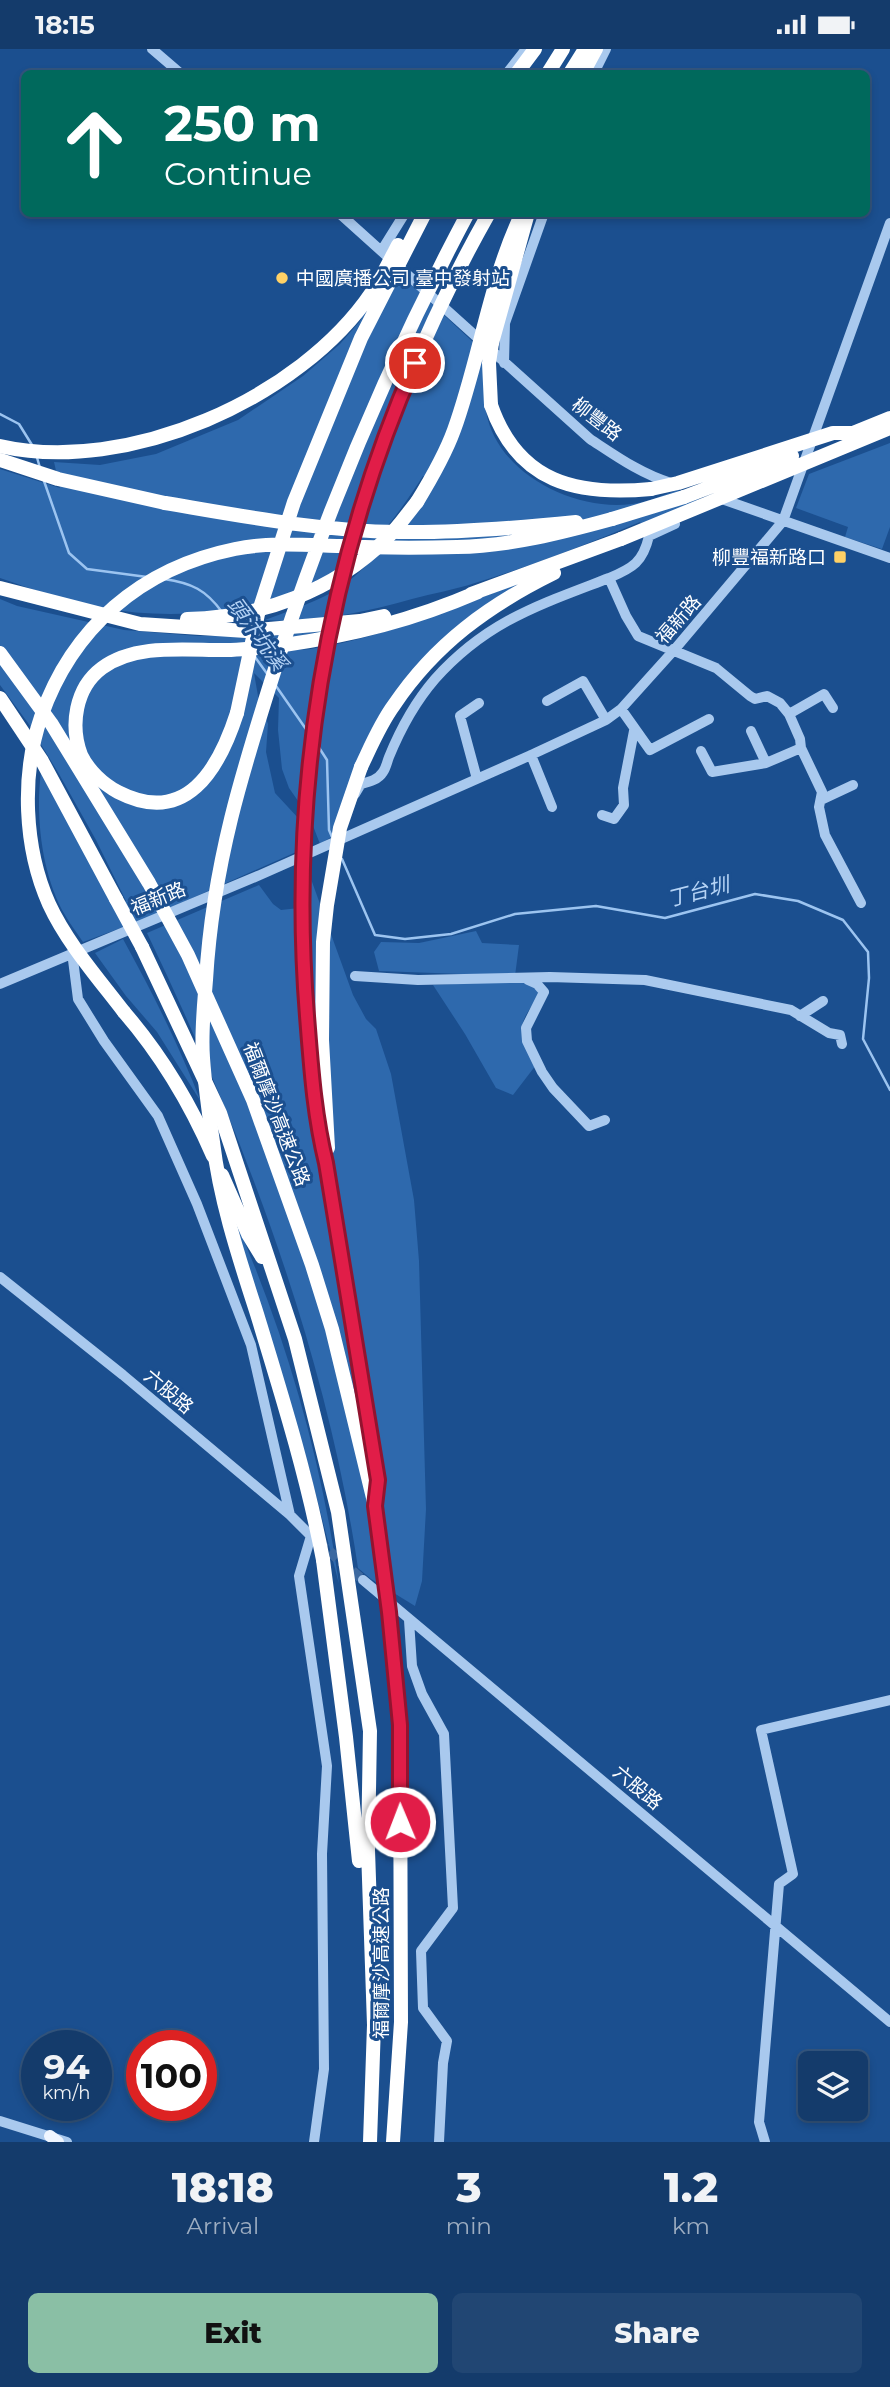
<!DOCTYPE html>
<html lang="en">
<head>
<meta charset="utf-8">
<style>
	:root { --surface:#143b6b; --page:#214673; --text:#f1f3f6; --muted:#9dadc1; --line:#33557e; --accent:#8abfa5 }
	body { margin:0; font-family:Montserrat,"Noto Sans TC",sans-serif; background:var(--page); color:var(--text); height:100vh; display:flex; flex-direction:column; font-size:26px; white-space:nowrap }
	* { box-sizing:border-box; margin:0 }
	p { font-size:23px; color:var(--muted) }
	.icon { flex:none; width:38px; height:38px; fill:none; stroke:currentColor; stroke-width:2; stroke-linecap:round; stroke-linejoin:round }
	.map { position:relative; height:2093px; overflow:hidden }
	.drawer { display:flex; flex-direction:column; background:var(--surface); flex:1 }
	.drawer>* { flex:none }
	.hud { position:absolute; left:21px; top:21px; width:849px; height:147px; border-radius:10px; box-shadow:0 4px 10px #0003,0 0 0 2px var(--line); background:#00695c; color:#fff; overflow:hidden }
	.tools { position:absolute; left:798px; top:2002px; display:grid; gap:14px }
	.tools a { display:grid; place-items:center; width:70px; height:70px; border-radius:10px; background:var(--surface); box-shadow:0 4px 10px #0003,0 0 0 2px var(--line); font-size:35px }
	.speed { position:absolute; left:21px; top:1981px; display:flex; gap:14px; font-size:35px; font-weight:700; text-align:center }
	.speed>* { display:grid; place-content:center; width:91px; height:91px; border-radius:50%; background:var(--surface); box-shadow:0 4px 10px #0003,0 0 0 2px var(--line); line-height:1 }
	.speed small { font-size:18px; font-weight:400 }
	.speed .limit { border:10px solid #d22; background:#fff; color:#111 }
	.pin { position:absolute; display:grid; place-items:center; width:60px; height:60px; color:#fff; margin:-30px; border:4px solid #fff; border-radius:50%; box-shadow:0 2px 7px #0007 }
	.me { position:absolute; width:77px; margin:-38px; rotate:359deg; stroke-linejoin:round; filter:drop-shadow(0 0 5px #0008) }
	.turn { display:flex; align-items:center; gap:24px; height:147px; padding:0 28px; font-size:32px }
	.turn .icon { width:91px; height:91px; stroke-width:2.5 }
	.turn b { display:block; font-size:49px; line-height:60px }
	.eta { display:flex; justify-content:space-evenly; align-items:center; height:119px; text-align:center }
	.eta b { font-size:42px; font-weight:800; line-height:49px }
	.primary-button { display:flex; gap:14px; margin-top:auto; padding:14px 28px }
	.primary-button a { flex:1; height:80px; border-radius:10px; background:var(--accent); color:#111; font-size:28px; font-weight:800; line-height:80px; text-align:center }
	.primary-button a+a { background:var(--page); color:var(--text) }
	.status { display:flex; justify-content:space-between; align-items:center; height:49px; padding:0 35px; background:var(--surface); direction:ltr }
	.status svg { height:19px; fill:currentColor }
	.map>svg:first-child { display:block }
	.green { fill:#2e69ad }
	.lines { fill:none; stroke-linecap:round; stroke-linejoin:round }
	.stream { stroke:#9cc4f0; stroke-width:2.5 }
	.minor-tunnel { stroke:#3d69a0; stroke-width:10; stroke-dasharray:10 5; stroke-linecap:butt }
	.minor { stroke:#a9c9ee; stroke-width:10 }
	.major { stroke:#f0f6ff; stroke-width:12 }
	.highway { stroke:#fff; stroke-width:14 }
	.highway-bridge { stroke:#fff; stroke-width:14 }
	.route-casing { stroke:#92132f; stroke-width:18 }
	.route { stroke:#e11d48; stroke-width:12 }
	.poi-dot { fill:#ffd166; stroke:#1b4f8f; stroke-width:2.5 }
	.labels { text-anchor:middle; stroke-width:6; stroke-linejoin:round; paint-order:stroke }
	.poi-label { font-size:19px; fill:#fff; stroke:#1b4f8f; text-anchor:start }
	.street-label { font-size:19px; fill:#fff; stroke:#1b4f8f }
	.water-label { font-size:21px; font-style:italic; fill:#b5d3f5; stroke:#1b4f8f }
</style>
</head>
<body>
<div class="status"><b>18:15</b><svg viewBox="0 0 49 12"><path d="M0 12V9h3v3zM5 12V6h3v6zM10 12V3h3v9zM15 12V0h3v12zM26 1h20v11H26zM47 4h2v5h-2z"/></svg></div>
<div class="map">
<svg width="890" height="2093" viewBox="0 0 890 2093">
	<rect width="100%" height="100%" fill="#1b4f8f"/>
	<path class="green" d="M391,217l82,76 13,10c0,19 -3,40 0,59 10,62 88,101 146,93 16,-2 31,-9 46,-14l32,15 -64,28 -6,-11c-54,23 -109,44 -165,61 -21,7 -42,10 -63,16 -47,13 -98,25 -147,21 21,-8 45,-16 66,-27 41,-23 75,-75 105,-111l-13,-6c-18,28 -38,57 -63,78 -70,57 -172,69 -258,54 -34,-5 -69,-19 -102,-30v-109l60,19 -6,-26 46,3 56,-11 82,-34 65,-44 37,-32 20,-23z
		M890,394v84l-8,22 -37,-12 3,-10 -52,-19 13,-34z
		M519,534l-118,104 -65,147 -16,10 -10,-26 -21,-30 -7,-19 -4,-39 1,-32 -25,-25 4,23 10,28 -2,28 9,41 25,27 12,25 -167,74 -62,23c-6,-9 -13,-18 -18,-27 -23,-39 -30,-99 -24,-143l74,136 11,-7 -30,-61 -37,-66 -31,-51 -28,-38v-86l17,7 107,24 74,6h74l67,-7 -161,27c32,3 64,-3 96,-6 14,-1 28,1 42,-2 71,-12 137,-40 203,-65z
		M307,819l46,127 13,24 10,10 15,45 23,126 5,61 7,248 -4,72 -7,25 -44,-27 -13,-11c-33,-222 -115,-434 -211,-635l112,-48 14,19 8,6 27,-3z
		M476,882l6,12 37,2 -4,31 -136,-5 -5,-19 7,-10 38,1z
		M123,890c29,53 56,106 78,163l-44,-70 -31,-36 -31,-43z
		M523,932l13,5 3,10c-25,33 -19,33 -3,69l-23,30 -17,-7 -31,-54 -32,-49z
		M233,1166c52,117 88,242 106,369l-30,-116z"/>
	<g class="lines">
		<path class="stream" d="M0,365l19,10 13,21
			M36,405l4,14
			M44,432l25,72 18,16 60,8
			M164,530c28,4 42,11 58,33
			M255,608l13,18
			M276,637l32,46
			M318,697l9,14 2,70 3,7
			M342,810l33,76 30,4 46,-5 64,-20 81,-8 69,12 90,-24 43,7 45,19 25,32 1,26 -6,61 27,51"/>
		<path class="minor-tunnel" d="M318,1493l45,38"/>
		<path class="minor" d="M152,0l28,24
			M507,24l19,-24
			M594,24l12,-24
			M339,164l251,226c26,17 51,35 81,44
			M382,201l23,-37
			M504,314l1,-40 39,-110
			M719,449l171,60
			M675,475l-26,12c-6,26 -16,32 -40,42l17,38 12,20 78,32 34,28 5,3 12,-3 13,7 9,11 11,25 1,9 21,44 -3,15 6,28 36,68
			M547,652l36,-20 23,39
			M621,660l29,41 59,-31
			M789,665l35,-20 9,14
			M751,682l15,32
			M701,702l11,21 54,-9 35,-15
			M531,706l21,52
			M477,730l-17,-63 19,-13
			M355,745l6,-10c8,-2 17,-4 22,-12 3,-4 4,-10 6,-15 11,-27 27,-56 46,-78 52,-58 104,-74 174,-101
			M821,751l32,-15
			M602,766l12,4 10,-14 -1,-17 11,-57
			M72,903l6,47 26,42 54,75 39,88 54,141 39,170
			M355,927l63,4 132,-3 95,3 146,30 38,23 11,2 2,9
			M528,931l9,4 7,8 -18,36 1,13 15,31 11,16 36,38 16,-6
			M0,935l260,-109 271,-120 75,-35 15,-11 54,-60 108,-128 107,-298
			M800,967l23,-15
			M0,1228l123,98 167,140 21,21 -12,40 28,190 -5,88 2,215 -10,73
			M363,1531l527,442
			M409,1571l3,46 10,28 22,40 9,174 -32,43 2,57 24,33 -4,22 -4,79
			M0,2072l67,21
			M765,2093l-6,-20 20,-238 14,-10 -32,-144 129,-30"/>
		<path class="major" d="M50,2087l8,6"/>
		<path class="highway" d="M517,24l18,-24
			M548,24l15,-24
			M570,24l15,-24
			M583,24l13,-24
			M492,294l36,-130
			M491,356c27,78 86,91 160,84
			M853,384l37,-15
			M0,411l58,19 107,24
			M612,470l72,-22
			M0,539l140,36 106,7 114,-10 24,-5
			M471,545l150,-55
			M187,570c73,-1 147,-28 199,-80 12,-11 21,-25 31,-37
			M0,649l42,63 74,138
			M237,664c-18,56 -51,114 -119,79 -15,-8 -30,-22 -37,-37 -11,-29 -6,-67 21,-87 35,-26 88,-17 129,-18 18,-1 36,-3 53,-5 70,-10 129,-25 194,-53
			M361,718c10,-21 19,-43 33,-62 41,-61 95,-100 160,-132
			M142,898l78,166 75,226 43,173 32,219 -2,119 6,175 -4,117
			M124,963c38,44 66,91 89,144
			M325,1114l53,317 -3,24
			M222,1126l26,59 14,23
			M323,1511l23,177 13,124
			M393,2093l8,-120 -1,-297"/>
		<path class="highway-bridge" d="M491,356l-2,-42 3,-20
			M0,397c127,29 300,-47 372,-154 10,-15 18,-32 26,-47
			M651,440l27,-6 155,-50h20
			M684,448l108,-41
			M417,453c14,-23 28,-47 37,-72 26,-72 35,-148 68,-217
			M165,454c77,13 155,28 234,29 59,1 118,-4 177,-10
			M621,490l269,-111
			M0,604l51,70 98,160 39,72 65,145 59,165 20,64 43,177 14,106 11,113
			M237,664l21,-99 36,-112 67,-164 64,-125
			M116,850l26,48
			M124,963c-26,-34 -57,-69 -75,-108 -25,-56 -28,-129 -8,-187 31,-89 100,-149 194,-168 33,-7 71,-4 105,-3 39,2 78,2 117,1 53,-1 104,-14 155,-28
			M328,1099l-6,-108 1,-98 4,-37 13,-77 21,-61
			M325,1114c-11,-49 -14,-97 -18,-147 -23,-281 43,-557 182,-803
			M323,1511c-16,-84 -41,-164 -66,-246 -18,-56 -37,-113 -44,-172 -4,-27 -8,-56 -10,-84 -2,-26 1,-52 3,-78 7,-120 39,-217 75,-330 50,-151 112,-296 187,-437"/>
	</g>
	<g class="lines">
		<g class="route-casing">
			<path id="route" d="M400,1773v-97l-11,-113 -14,-106 3,-26 -52,-317c-12,-49 -15,-97 -19,-147 -18,-222 18,-448 108,-653"/>
		</g>
		<use href="#route" class="route"/>
	</g>
	<g class="poi-dot">
		<circle cx="282" cy="229" r="7"/>
		<rect x="833" y="501" width="14" height="14" rx="3.5"/>
	</g>
	<g class="labels">
		<g class="poi-label">
			<text x="296" y="236">中國廣播公司 臺中發射站</text>
			<text x="826" y="515" text-anchor="end">柳豐福新路口</text>
		</g>
		<g class="street-label">
			<text transform="translate(597 370) rotate(38)" y="7">柳豐路</text>
			<text transform="translate(678 570) rotate(-49)" y="7">福新路</text>
			<text transform="translate(158 849) rotate(-22)" y="7">福新路</text>
			<text transform="translate(277 1065) rotate(69)" y="7">福爾摩沙高速公路</text>
			<text transform="translate(169 1342) rotate(40)" y="7">六股路</text>
			<text transform="translate(638 1738) rotate(40)" y="7">六股路</text>
			<text transform="translate(381 1914) rotate(-90)" y="7">福爾摩沙高速公路</text>
		</g>
		<g class="water-label">
			<text transform="translate(257 585) rotate(54)" y="7">頭汴坑溪</text>
			<text transform="translate(698 843) rotate(-14)" y="7">丁台圳</text>
		</g>
	</g>
</svg>
<div class="tools">
<a><svg class="icon" aria-label="layers" viewBox="0 0 24 24"><path d="M12 4l9 5-9 5-9-5zM3 14l9 5 9-5"/></svg></a>
</div>
<div class="speed"><div>94<small>km/h</small></div><div class="limit">100</div></div>
<div class="pin" style="left:415px;top:314px;background:#d93025"><svg class="icon" aria-label="arrive" viewBox="0 0 24 24"><path d="M6 21V4h12l-3 4 3 4H6"/></svg></div>
<svg class="me" style="left:400px;top:1773px" viewBox="-20 -20 40 40"><circle r="17" fill="#e11d48" stroke="#fff" stroke-width="3"/><path d="M0-11L8 9 0 5-8 9z" fill="#fff"/></svg>
<div class="hud">
<div class="turn"><svg class="icon" aria-label="ahead" viewBox="0 0 24 24"><path d="M12 20V5M6 11l6-6 6 6"/></svg><div><b>250 m</b>Continue</div></div>
</div>
</div>
<section class="drawer">
<div class="eta">
<div><b>18:18</b><p>Arrival</p></div>
<div><b>3</b><p>min</p></div>
<div><b>1.2</b><p>km</p></div>
</div>
<div class="primary-button"><a>Exit</a><a>Share</a></div>
</section>
</body>
</html>
